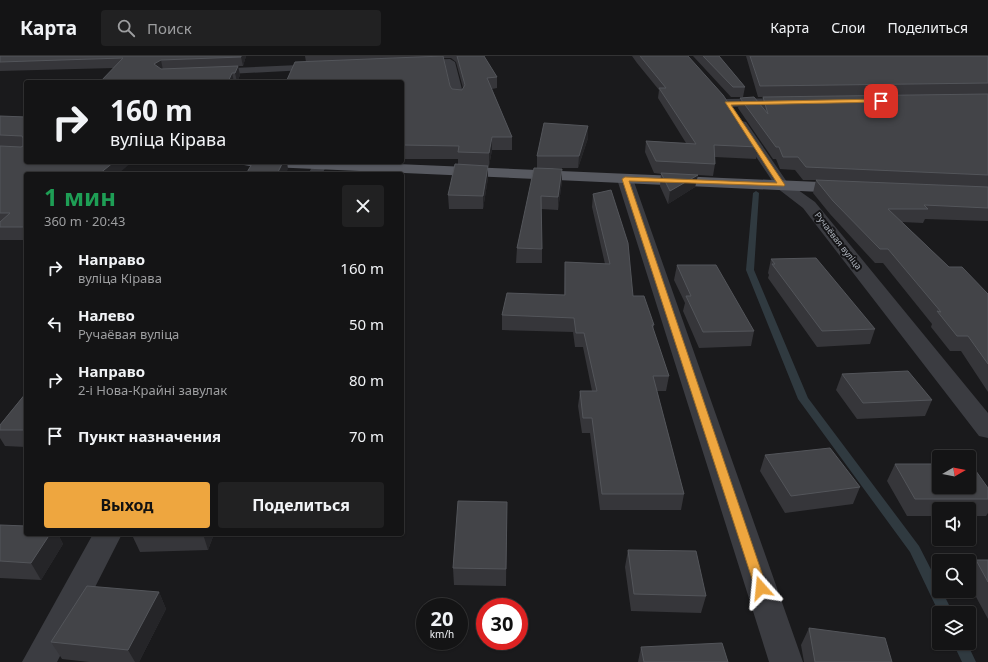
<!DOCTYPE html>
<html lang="ru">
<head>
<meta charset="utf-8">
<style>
	:root { --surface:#141415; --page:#212122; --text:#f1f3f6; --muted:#9d9ea0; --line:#333334; --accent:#eea63f }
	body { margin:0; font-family:"Noto Sans",sans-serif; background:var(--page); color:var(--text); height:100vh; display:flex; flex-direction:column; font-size:15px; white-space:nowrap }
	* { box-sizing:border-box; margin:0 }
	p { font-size:13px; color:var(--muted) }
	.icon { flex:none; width:22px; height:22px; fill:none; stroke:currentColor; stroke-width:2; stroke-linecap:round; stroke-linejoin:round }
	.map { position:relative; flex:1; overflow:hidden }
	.drawer { position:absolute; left:24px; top:116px; width:380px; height:364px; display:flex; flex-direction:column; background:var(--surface); border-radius:4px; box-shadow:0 1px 3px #0004,0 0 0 1px var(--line) }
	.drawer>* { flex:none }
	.top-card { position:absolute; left:24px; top:24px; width:380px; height:84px; border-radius:4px; box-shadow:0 1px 3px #0004,0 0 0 1px var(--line); background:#141415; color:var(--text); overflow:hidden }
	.needle { width:26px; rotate:81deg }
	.controls { position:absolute; left:932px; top:394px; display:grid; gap:8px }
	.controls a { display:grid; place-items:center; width:44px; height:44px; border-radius:4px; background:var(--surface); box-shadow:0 1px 3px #0004,0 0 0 1px var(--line); font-size:20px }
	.speed { position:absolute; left:416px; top:542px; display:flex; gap:8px; font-size:20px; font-weight:700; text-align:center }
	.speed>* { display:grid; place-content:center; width:52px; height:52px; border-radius:50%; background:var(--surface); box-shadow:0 1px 3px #0004,0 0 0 1px var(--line); line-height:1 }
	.speed small { font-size:10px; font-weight:400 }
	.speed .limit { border:6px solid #d22; background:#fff; color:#111 }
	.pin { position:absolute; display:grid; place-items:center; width:34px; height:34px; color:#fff; margin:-17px; border-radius:8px; box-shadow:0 2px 6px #0006 }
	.me { position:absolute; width:44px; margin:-22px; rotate:342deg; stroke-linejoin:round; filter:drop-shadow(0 0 3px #0008) }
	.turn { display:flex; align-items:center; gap:14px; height:84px; padding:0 20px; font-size:18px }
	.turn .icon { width:52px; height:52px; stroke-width:2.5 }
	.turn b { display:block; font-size:28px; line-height:34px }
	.round { display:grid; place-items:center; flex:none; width:42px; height:42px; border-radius:4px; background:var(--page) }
	.headline { display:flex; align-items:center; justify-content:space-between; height:68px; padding:0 20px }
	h1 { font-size:24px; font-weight:700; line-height:30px; color:#1e9e55 }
	.primary-button { display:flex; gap:8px; margin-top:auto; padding:8px 20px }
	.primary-button a { flex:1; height:46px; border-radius:4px; background:var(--accent); color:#111; font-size:16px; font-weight:700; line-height:46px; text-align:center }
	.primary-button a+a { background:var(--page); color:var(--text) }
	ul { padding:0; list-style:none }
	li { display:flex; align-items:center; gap:12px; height:56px; padding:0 20px }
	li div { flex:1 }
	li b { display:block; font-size:15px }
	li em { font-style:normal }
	header { display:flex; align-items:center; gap:24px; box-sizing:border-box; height:56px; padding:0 20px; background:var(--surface); border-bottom:1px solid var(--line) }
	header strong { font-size:19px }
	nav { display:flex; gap:22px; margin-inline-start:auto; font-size:14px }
	.search { width:280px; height:36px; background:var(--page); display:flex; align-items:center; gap:10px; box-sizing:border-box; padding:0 14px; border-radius:4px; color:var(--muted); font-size:15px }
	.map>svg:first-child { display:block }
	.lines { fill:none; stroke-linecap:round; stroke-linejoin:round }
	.stream { fill:#303a40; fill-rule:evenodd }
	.minor { fill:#3b3c41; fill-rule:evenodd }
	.major { fill:#575960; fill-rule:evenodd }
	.wall { fill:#36363a; fill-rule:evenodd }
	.shaded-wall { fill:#252528 }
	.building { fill:#434448; stroke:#53555a }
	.route { fill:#eea63f; stroke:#9b6c29 }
	.labels { text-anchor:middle; stroke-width:4; stroke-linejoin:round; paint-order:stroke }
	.far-street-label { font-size:9px; fill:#acb2bb; stroke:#151517 }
</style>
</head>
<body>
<header>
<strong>Карта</strong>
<div class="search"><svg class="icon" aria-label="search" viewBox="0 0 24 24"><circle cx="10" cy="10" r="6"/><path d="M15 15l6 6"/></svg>Поиск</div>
<nav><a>Карта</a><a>Слои</a><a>Поделиться</a></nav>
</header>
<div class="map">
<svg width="988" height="606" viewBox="0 0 988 606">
	<rect width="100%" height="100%" fill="#1a1a1c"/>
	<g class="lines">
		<path class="stream" d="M756,135l3,2 -5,77 54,128 111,148 20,39v6h3l11,22h-14l-29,-61 -112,-153 -52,-129 7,-77z
			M953,587h14l9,19h-14z"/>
		<path class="minor" d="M450,3l5,3 9,35 -2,3h-8l-2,-3 -7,-32 -29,1 -5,-3 5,-3z
			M321,8l4,1 1,2 -1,2 -115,6 -5,-3 5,-3z
			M792,42l4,1 2,3 -2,3 -69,2 -4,-1 -2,-3 2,-3 4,-1z
			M741,65l5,1 41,60 28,20 173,211v25l-9,-2 -176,-228 -26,-20 -42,-63 1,-3z
			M315,106h10l2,3 -5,9h-14z
			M625,118l5,2 3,3 170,483h-34l-152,-483 3,-3z
			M93,478h29l-65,128h-35z"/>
		<path class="major" d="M242,106h107l494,21 5,2 3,3 -3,3 -5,2 -594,-27 -5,-1z"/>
	</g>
	<path class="wall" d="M0,0h246l-3,10h-5l2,9 -3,7h-137l14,-14 -114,3z
		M305,0h179l13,21v11l-5,1 20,48v13h-20l-3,16h-1v12l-5,31h-34l-1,-14 10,-31v-5h-56v-77l-96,-20zM444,2h7l5,4 7,26 -1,2 -10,-1 -2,-3z
		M632,0h56l70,91 -2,12 -41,-2v7l-2,12 -15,-1 -3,12 -27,17 -8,-18 1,-12 -7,-1 -9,-21 1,-11 40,2 -28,-45 1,-8 -22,-27z
		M693,0h26l26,31 -2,10h-12z
		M746,0h242v38l-230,3z
		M988,38v127l-63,-2 -2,4 -21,-1 47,45 39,27v98l-27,-41h-11l-19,-24 1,-3 -49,-61h-8l-45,-49 -17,-21 3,-13h-13l-8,-10 -15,-1 -4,-10h-3l-35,-51 2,-10 21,8 2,-9z
		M0,60l26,1v123h-26z
		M588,82l-10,30h-25l9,13 -4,29 -17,-1 1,40v14h-26l1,-15 20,-80v-12z
		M593,138l40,102 21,29 -1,4 16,47 -3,15h-9l27,103 -3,16h-81l-10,-77h-8l-4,-27 2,-15h12l-9,-44h-8l-2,-15 -71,-2v-15l62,-20 1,-33 40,2 -13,-57z
		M771,203l104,70 -5,15 -53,3 -49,-69 1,-3 -1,-2z
		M677,209l77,66 -3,15 -52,2 -16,-37 2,-8 -11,-23z
		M842,318l90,26 -7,16 -68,3 -21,-29z
		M26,337v54l-21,-1 -5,-8v-13z
		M765,399l95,32 -7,17 -68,9 -25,-42z
		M895,408l93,24v25l-2,3h-17v-7h-30v7h-32l-20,-35z
		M507,446l-1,84 -52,-1 -1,-17z
		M0,469l26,9h32l5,10 -22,36 -41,-2z
		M132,478h82l-6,16 -68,2 -8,-17z
		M628,494l78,46 -5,17 -70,-2 -6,-44z
		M976,504h12v59l-19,-35v-13z
		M159,536l7,17 -27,53h-50l-27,-3 -11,-17z
		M809,572l83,34h-88l-3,-17z
		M641,591l87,15h-90z"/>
	<path class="shaded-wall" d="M241,0h5l-3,10 -2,-9z
		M161,4l2,10 -6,3 -3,-9z
		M238,10l2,9 -3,7 -2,-9z
		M232,17l2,9h-6z
		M588,70v12l-10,30 1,-12z
		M492,81v13l-3,16v-13z
		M114,106h18l-14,12h-19z
		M283,106h4l1,7 -2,5h-9z
		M488,110v12l-5,31v-13z
		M562,113v12l-4,29v-13z
		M698,119l-3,12 -27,17 2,-13z
		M50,478h8l5,10 -22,36 -10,-17z
		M203,478h11l-6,16z
		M159,536l7,17 -27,53h-4l-7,-12z"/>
	<path class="building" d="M0,0h241v1l-80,3 -7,4 7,5 77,-3 -3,7h-3l-4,9h-128l23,-24 -123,4z
		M443,0l7,30 2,3 10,1 3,-5 -8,-29h27l13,21 -10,1 25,59h-20l-3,16 -31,-1 1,-6 -57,-1v-16l2,-7h-2v-40h-116l9,-20z
		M640,0h48l35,39 35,52 -44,-2 1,19 -59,-3 -10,-20 50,3 -37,-56h7z
		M703,0h16l26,31h-12z
		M750,0h238v27l-228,3z
		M988,38v81l-182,-8 -8,-10h-15l-4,-10h-3l-36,-49 14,-1 14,17 -5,-17z
		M0,60l26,1v45h88l-15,12h-73v53h-26v-5l10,-9h-10v-67l21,1 2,-1v-8l-1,-2 -22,-1z
		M544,67l44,3 -9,30h-42z
		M253,106h30l-6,12h-31z
		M455,108l33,2 -5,30 -35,-1z
		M534,112l28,1 -4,28 -17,-1 1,53 -25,-1z
		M661,117l37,2 -28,16z
		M816,124l172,7v21l-64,-3 4,4h-40l61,58h13l26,27v70l-20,-28h-11l-20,-25 4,1 -53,-63h-8l-47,-48z
		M611,134l17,53 5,53h11l10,29h-2l17,51h-16l31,118h-82l-10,-76h-9l-3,-27h17l-13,-58h-8l-2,-15 -72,-3 5,-22 58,2v-33l45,2 -17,-70z
		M816,202l59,71 -53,2 -50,-67h3l-4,-5z
		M677,209h39l38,66 -51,1 -17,-36h5z
		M908,315l24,29 -69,3 -21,-29z
		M26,337v37h-26v-5z
		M830,392l30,39 -69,9 -26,-41z
		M895,408h44v23h30v-23h2l17,24v11h-73z
		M458,445l49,1 -1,67 -53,-1z
		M0,469l26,1v8h24l-19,29 -31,-2z
		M132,478h39l-39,1z
		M628,494l68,1 10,45 -72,-2z
		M976,504h12v22z
		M87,530l72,6 -31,58 -77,-8z
		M809,572l76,10 7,24h-77z
		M722,587l6,19h-84l-3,-15z"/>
	<path class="route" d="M881,43l1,3 -151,3 54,80 -1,1 -155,-5 138,407 -1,4 -5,1 -5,-1 -1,-4 -133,-409 3,-2 152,6 -52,-81z"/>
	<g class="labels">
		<g class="far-street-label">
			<text transform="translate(838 185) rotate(52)" y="3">Ручаёвая вуліца</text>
		</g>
	</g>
</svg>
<div class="controls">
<a><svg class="needle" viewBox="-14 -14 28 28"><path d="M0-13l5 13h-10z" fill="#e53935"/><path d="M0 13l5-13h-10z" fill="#9d9ea0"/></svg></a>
<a><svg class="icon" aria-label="sound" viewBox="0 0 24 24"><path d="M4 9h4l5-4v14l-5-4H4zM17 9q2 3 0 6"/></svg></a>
<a><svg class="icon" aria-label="search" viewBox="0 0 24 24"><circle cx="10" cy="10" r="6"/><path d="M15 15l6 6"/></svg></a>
<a><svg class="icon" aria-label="layers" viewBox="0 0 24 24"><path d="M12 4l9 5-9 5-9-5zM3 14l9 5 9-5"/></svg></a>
</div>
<div class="speed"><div>20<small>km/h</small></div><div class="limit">30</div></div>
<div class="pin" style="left:881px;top:45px;background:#d93025"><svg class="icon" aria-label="arrive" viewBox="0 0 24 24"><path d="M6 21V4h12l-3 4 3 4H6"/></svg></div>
<svg class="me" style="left:761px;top:532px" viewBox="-20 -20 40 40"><path d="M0-17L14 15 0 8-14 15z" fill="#eea63f" stroke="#fff" stroke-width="4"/></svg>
<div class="top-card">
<div class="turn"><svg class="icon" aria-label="right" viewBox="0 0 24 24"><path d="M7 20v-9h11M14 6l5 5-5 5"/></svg><div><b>160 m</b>вуліца Кірава</div></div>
</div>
<section class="drawer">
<div class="headline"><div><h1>1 мин</h1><p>360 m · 20:43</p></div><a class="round"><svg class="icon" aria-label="close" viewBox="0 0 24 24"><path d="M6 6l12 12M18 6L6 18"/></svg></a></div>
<ul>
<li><svg class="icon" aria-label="right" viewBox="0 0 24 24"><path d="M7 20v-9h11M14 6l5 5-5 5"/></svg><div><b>Направо</b><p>вуліца Кірава</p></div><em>160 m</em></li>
<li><svg class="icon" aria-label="left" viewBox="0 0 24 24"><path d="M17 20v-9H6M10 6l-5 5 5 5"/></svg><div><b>Налево</b><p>Ручаёвая вуліца</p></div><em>50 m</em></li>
<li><svg class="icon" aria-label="right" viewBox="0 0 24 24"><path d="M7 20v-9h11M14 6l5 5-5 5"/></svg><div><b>Направо</b><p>2-і Нова-Крайні завулак</p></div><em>80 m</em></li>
<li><svg class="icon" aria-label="arrive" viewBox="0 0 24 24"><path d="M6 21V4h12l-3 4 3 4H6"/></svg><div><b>Пункт назначения</b></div><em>70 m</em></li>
</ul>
<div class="primary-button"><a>Выход</a><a>Поделиться</a></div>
</section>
</div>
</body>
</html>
